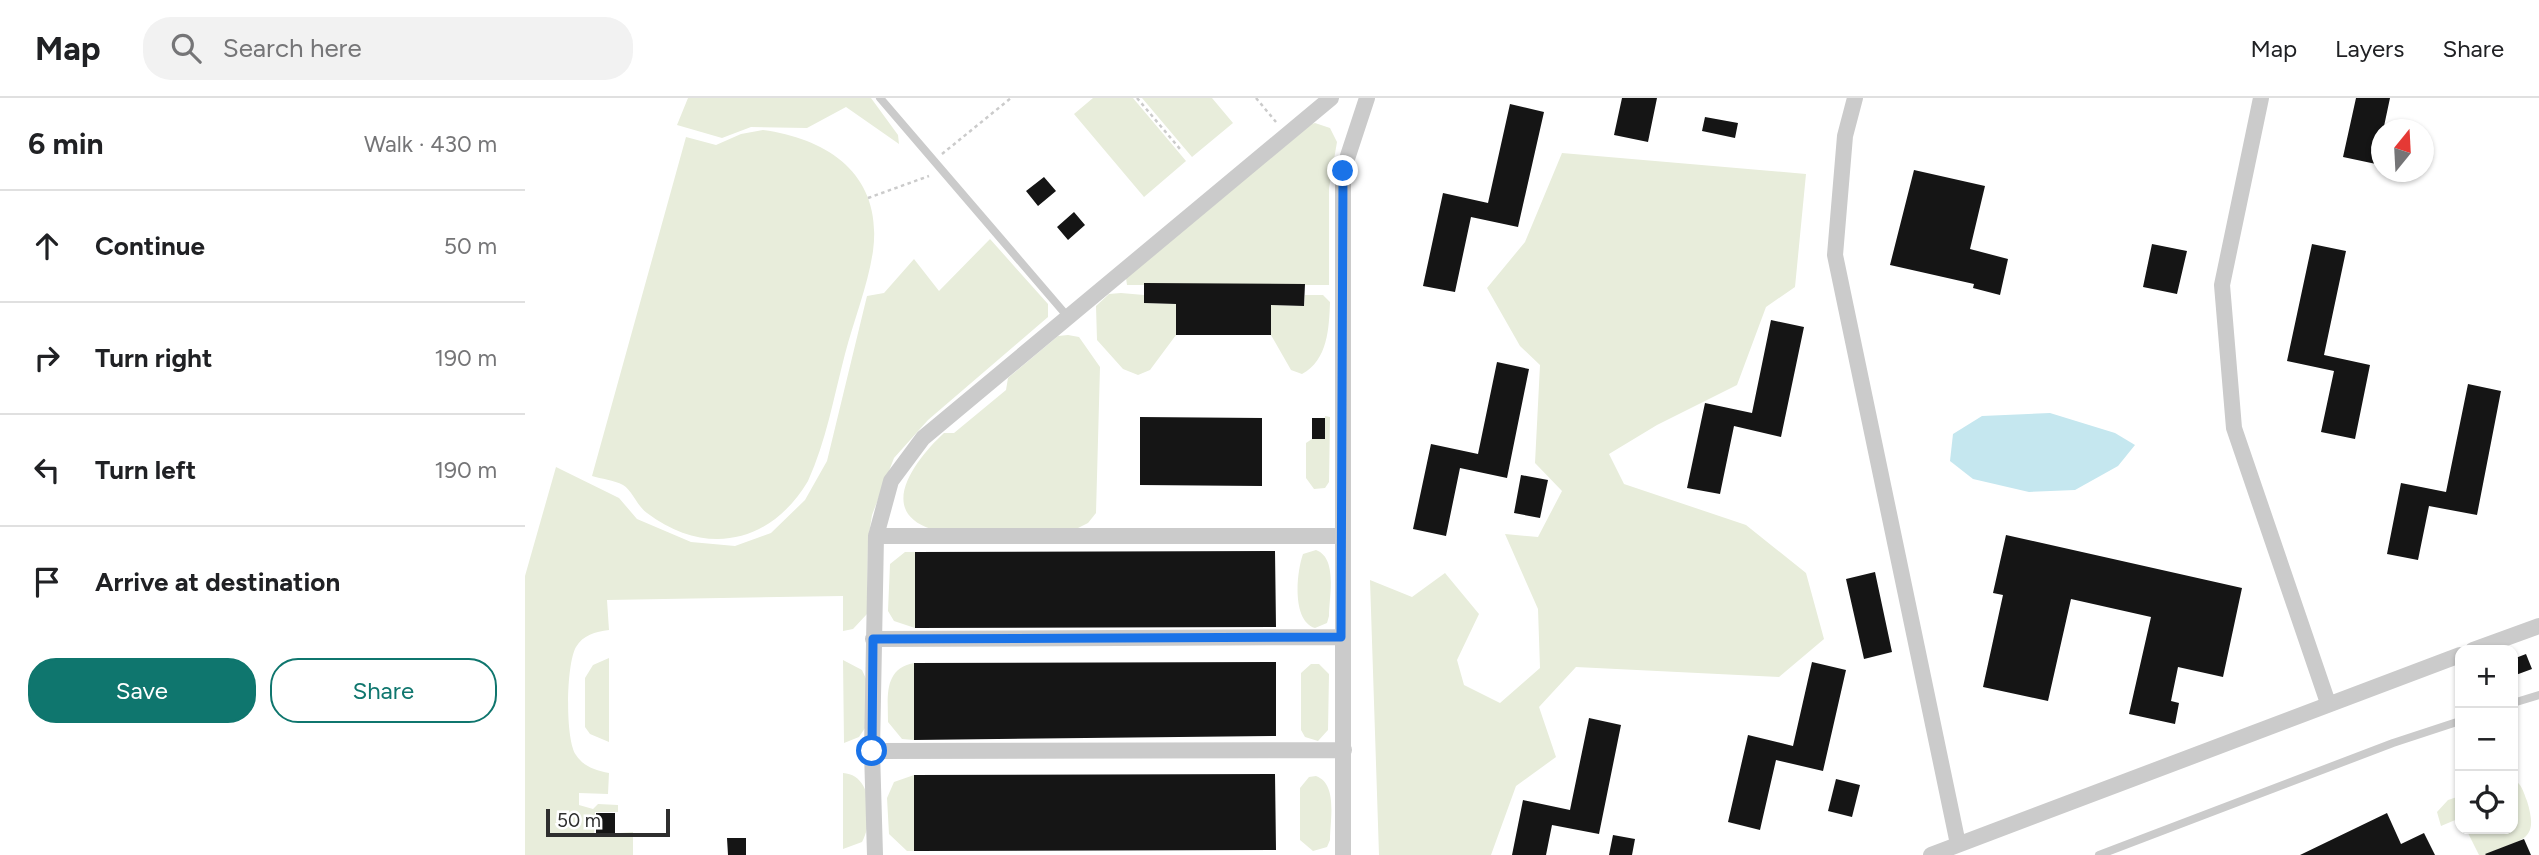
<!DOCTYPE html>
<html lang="en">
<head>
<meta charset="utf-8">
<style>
  :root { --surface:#fff; --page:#f2f2f2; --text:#202124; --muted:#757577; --line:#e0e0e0; --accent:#0f766e }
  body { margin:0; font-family:Figtree,sans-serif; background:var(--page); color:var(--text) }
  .controls { position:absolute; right:21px; bottom:21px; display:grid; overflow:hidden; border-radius:14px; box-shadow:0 2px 5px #0004 }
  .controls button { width:63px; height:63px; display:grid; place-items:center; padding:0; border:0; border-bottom:2px solid var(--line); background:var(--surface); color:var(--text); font:35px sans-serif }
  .compass { position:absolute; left:1846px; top:21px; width:63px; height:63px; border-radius:50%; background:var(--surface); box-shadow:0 2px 5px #0004; rotate:18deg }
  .scale { position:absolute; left:21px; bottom:18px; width:124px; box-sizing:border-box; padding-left:7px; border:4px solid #2e2e2e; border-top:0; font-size:19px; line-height:24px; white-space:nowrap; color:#2e2e2e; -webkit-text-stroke:5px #fff; paint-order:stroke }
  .stop { position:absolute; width:21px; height:21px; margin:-16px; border:5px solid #1a73e8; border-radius:50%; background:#fff }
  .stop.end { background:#1a73e8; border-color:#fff; box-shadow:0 2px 7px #0008 }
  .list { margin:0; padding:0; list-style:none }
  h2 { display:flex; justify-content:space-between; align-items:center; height:91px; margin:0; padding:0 28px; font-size:30px }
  h2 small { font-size:23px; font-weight:400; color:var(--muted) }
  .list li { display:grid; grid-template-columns:46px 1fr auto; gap:21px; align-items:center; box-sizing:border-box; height:112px; padding:0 28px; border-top:2px solid var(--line) }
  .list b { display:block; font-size:26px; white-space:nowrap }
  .list em { font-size:23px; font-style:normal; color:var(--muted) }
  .actions { display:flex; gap:14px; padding:21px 28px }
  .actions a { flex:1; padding:16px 0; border:2px solid var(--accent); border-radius:28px; text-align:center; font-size:24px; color:var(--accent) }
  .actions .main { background:var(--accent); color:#fff }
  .icon { flex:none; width:38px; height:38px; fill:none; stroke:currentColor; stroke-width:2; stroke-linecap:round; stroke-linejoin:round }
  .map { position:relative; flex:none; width:2014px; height:757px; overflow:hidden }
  header { display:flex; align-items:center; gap:42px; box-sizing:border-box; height:98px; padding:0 35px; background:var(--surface); border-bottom:2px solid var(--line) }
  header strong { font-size:33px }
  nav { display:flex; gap:38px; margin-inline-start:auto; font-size:24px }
  .search { width:490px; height:63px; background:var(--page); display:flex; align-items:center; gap:18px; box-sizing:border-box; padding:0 24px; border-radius:28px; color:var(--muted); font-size:26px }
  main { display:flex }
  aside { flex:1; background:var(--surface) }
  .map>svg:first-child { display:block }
  .green { fill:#e8eddb }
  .water { fill:#c5e7ef }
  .building { fill:#151515 }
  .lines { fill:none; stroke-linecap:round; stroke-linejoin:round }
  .path { stroke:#cbcbcb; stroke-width:2.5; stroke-dasharray:3.5 3.5; stroke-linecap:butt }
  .lane { stroke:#cbcbcb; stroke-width:8 }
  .street { stroke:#cbcbcb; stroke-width:16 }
  .route { stroke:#1a73e8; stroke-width:9 }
</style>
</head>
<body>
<header>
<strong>Map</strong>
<div class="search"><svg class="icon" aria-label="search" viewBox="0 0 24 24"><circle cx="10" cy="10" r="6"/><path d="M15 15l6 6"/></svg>Search here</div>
<nav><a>Map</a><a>Layers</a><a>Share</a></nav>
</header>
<main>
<aside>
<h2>6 min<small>Walk · 430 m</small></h2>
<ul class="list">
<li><svg class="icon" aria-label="ahead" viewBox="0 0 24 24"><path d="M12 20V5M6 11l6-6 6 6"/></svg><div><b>Continue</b></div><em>50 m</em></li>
<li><svg class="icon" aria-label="right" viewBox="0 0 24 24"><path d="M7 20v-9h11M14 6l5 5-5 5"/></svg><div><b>Turn right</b></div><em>190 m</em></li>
<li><svg class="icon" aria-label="left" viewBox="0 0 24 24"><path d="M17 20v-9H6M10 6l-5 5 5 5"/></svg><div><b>Turn left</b></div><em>190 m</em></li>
<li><svg class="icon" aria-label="arrive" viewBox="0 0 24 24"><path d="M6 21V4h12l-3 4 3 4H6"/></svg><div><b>Arrive at destination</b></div></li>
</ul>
<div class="actions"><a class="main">Save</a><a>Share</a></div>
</aside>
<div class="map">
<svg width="2014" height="757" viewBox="0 0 2014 757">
  <rect width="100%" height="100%" fill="#fff"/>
  <path class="green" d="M163,0H346L373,37L374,46L321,9L282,30L226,29L197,40L152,27Z
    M568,0H608L661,63L619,99L549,16Z
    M617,0H687L708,25L667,59Z
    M790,25L805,30L812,44L804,90V187H602L601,180L783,27Z
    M238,32C305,41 358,78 348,153C343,187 329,222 320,256C309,298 301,344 283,383C246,445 182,460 122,415C112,408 107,392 98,387C89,382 76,381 67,378L161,39L191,47L216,36Z
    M1037,55L1281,76L1270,189L1241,209L1212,287L1132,327L1084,356L1099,386L1221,427L1281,475L1299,541L1254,579L1051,569L1014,609L1031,659L991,688L966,757H854L845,482L887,499L920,475L954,516L932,562L939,587L975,605L1015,570L1013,511L980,436L1013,439L1037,393L1010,365L1015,267L995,248L962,190L1000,144Z
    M465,141L523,206V219L403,322L369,360L347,417L343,442L342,516L328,531L318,533V498L82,502L84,532C70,534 58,537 51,549C41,566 40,642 51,657C59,669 70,672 84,675L83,696L54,695V707L68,711L73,706L93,707V714H70L69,737L108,734V757H0V478L31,369L94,400L112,421L166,444L210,448L246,435L280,402L302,363L342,198L359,195L389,161L414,193Z
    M596,195L619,197V205L651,206V237L625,272L613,277L598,271L572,242L571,208L584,196Z
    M780,197H798L805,204C804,230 803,262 777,276L766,272L746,237V207L779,208Z
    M543,237L554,239L575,269L571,415L563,425L551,431H406C349,412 394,358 419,335H429L481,292L483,280L533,238Z
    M800,318L805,319L804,384L800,390L789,391L781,380V345L787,341H800Z
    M791,452C813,460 804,499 804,518L802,525L790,530C767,523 771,476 778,456Z
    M380,454H390V530L369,523L363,513L365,466Z
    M84,560V644L65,636L60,629V580L68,567Z
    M318,562L337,572L342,583V627L334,639L319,645Z
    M389,565V642L377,641L363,624C363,599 358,571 389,565Z
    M786,566H794L804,576L803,632L793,643L780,639L776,632V575Z
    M318,675C349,677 348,724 337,744L318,751Z
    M389,677V753H382L364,736L362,700L369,684Z
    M791,678C813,686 805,722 805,742L802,749L788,753L775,742V690L784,679Z
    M1988,681C1997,686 1998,693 2002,703C2014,742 1999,741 1966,754L1967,757H1954L1941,731H1988Z
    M1935,698V720L1916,728L1912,714L1923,702Z"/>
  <path class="water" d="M1525,315L1590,335L1610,347L1593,368L1550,392L1504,394L1448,381L1425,363L1428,336L1457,318Z"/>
  <path class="building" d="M1097,0H1132L1123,44L1089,37Z
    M1831,0H1865L1851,66L1818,59Z
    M985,6L1019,14L993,129L946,119L930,194L898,188L918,95L963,105Z
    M1180,19L1213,25L1210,40L1177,33Z
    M1389,72L1460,88L1445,151L1483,161L1475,197L1448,190L1449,186L1365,167Z
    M519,79L531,93L513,108L501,93Z
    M549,114L560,127L543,142L532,129Z
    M1627,146L1662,153L1652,196L1618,189Z
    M1787,146L1821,153L1799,257L1845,267L1830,341L1796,334L1809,273L1762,263Z
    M619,185L780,186L779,208L746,207V237H651V206L619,205Z
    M1246,222L1279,229L1256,339L1209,328L1195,396L1162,390L1180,305L1227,315Z
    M972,264L1004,271L982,380L935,370L921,438L888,431L906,346L953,356Z
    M1943,286L1976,293L1952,417L1904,408L1893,462L1862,456L1876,385L1921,394Z
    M615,319L737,320V388L615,387Z
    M787,320H800V341H787Z
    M996,377L1023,382L1015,420L989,415Z
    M1481,437L1717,490L1698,579L1653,569L1646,603L1654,605L1650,626L1604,616L1626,519L1546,501L1523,603L1458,589L1478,497L1468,495Z
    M750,453L751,529L390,530V454Z
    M1350,474L1367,554L1339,561L1321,481Z
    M2001,556L2007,571L1988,578V561Z
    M751,564V638L389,642V565Z
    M1287,564L1321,572L1298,673L1251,662L1235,732L1203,724L1223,637L1268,648Z
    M1064,620L1096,627L1074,736L1027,727L1021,757H987L998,702L1045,712Z
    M750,676L751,752L389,753V677Z
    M1311,681L1335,687L1327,719L1303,713Z
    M71,715H90V737L71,736Z
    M1862,715L1876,746L1899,735L1910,757H1775Z
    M1088,737L1110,741L1107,757H1084Z
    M202,740H221V757H203Z
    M1999,741L2006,757H1961L1960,756Z"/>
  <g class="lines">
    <path class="path" d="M612,0L655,51
      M731,0L751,24
      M417,56L486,0
      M343,100L404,78"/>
    <path class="lane" d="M355,0L543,219
      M1988,605L2014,597
      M1574,757L1868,645L1935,623"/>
    <path class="street" d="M1330,0L1320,38L1310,157L1433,746
      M1736,0L1697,187L1709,330L1803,605
      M351,438H817
      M348,541L816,539
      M1948,552L2014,528
      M347,653L819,652
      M350,757L347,653L351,438L366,383L398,340L806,0
      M818,757V73L842,0
      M1406,757L1935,557"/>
  </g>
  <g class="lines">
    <path class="route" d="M347,653L348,541L816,539L818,73"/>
  </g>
</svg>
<div class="controls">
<button>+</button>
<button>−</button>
<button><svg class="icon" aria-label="locate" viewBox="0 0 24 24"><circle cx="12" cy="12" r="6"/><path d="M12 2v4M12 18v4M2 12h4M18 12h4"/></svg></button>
</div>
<svg class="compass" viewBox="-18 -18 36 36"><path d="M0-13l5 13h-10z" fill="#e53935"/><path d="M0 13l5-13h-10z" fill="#757577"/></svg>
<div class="scale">50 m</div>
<div class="stop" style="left:347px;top:653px"></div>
<div class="stop end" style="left:818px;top:73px"></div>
</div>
</main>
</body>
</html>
